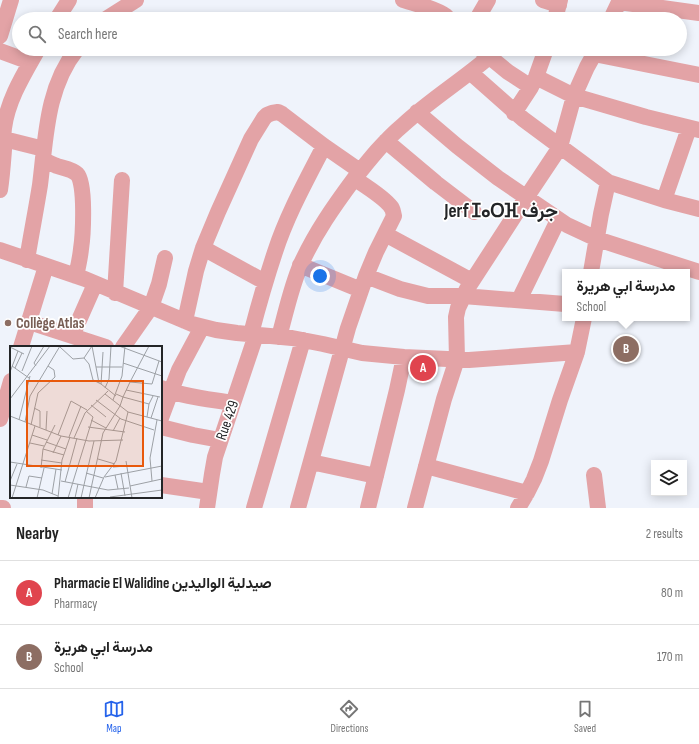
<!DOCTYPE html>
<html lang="en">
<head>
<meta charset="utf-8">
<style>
  :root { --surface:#fff; --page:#f2f2f2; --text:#222; --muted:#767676; --line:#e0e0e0; --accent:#2563eb }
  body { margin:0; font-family:"Sofia Sans Condensed",Vazirmatn,"Noto Sans Tifinagh",sans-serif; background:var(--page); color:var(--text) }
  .controls { position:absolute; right:12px; bottom:12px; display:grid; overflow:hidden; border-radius:0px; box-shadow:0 2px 10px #0003 }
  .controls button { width:36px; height:36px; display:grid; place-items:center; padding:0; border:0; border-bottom:1px solid var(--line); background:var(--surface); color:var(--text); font:20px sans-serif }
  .you { position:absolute; left:320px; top:276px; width:14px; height:14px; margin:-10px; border:3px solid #fff; border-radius:50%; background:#1a73e8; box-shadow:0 0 0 6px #1a73e833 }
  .badge { display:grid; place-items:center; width:26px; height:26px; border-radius:50%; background:var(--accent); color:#fff; font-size:13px; font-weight:700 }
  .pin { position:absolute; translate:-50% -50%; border:2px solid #fff; box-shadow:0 1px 4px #0006 }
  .popup { position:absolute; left:562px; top:269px; width:128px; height:52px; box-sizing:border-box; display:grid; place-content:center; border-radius:0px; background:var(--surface); filter:drop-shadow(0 1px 3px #0005); font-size:13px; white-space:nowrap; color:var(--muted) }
  .popup b { font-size:15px; color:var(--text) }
  .popup::after { content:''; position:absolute; left:50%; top:100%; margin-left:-8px; border:8px solid transparent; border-top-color:var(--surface) }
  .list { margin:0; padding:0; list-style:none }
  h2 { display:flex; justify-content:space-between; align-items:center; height:52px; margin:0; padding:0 16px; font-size:17px }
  h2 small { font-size:13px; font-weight:400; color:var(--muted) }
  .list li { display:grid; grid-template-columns:26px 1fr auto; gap:12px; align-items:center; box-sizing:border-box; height:64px; padding:0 16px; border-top:1px solid var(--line) }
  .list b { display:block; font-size:15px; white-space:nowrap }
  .list p { margin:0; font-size:13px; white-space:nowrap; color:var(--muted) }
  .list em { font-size:13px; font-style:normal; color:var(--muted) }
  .icon { flex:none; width:22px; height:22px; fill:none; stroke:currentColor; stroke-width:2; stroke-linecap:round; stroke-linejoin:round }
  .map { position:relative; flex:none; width:699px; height:508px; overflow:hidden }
  .search { position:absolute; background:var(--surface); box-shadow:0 2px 10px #0003; left:12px; right:12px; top:12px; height:44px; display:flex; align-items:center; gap:10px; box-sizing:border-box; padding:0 14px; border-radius:22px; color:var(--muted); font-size:15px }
  .sheet { height:180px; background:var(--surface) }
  nav { display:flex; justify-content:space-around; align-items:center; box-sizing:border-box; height:56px; border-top:1px solid var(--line); background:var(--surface); font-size:11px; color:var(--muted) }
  nav a { display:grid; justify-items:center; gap:2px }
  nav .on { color:var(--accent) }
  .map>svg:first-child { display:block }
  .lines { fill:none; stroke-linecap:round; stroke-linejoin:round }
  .minor { stroke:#e3a3a6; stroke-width:16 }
  .education-dot { fill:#8d6e63; stroke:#fff; stroke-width:1.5 }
  .labels { text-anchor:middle; stroke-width:3.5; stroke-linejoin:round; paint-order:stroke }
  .education-label { font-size:15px; font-weight:bold; fill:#785e54; stroke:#fff; text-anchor:start }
  .street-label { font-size:15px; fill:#232527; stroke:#fff }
  .district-label { font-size:19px; font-weight:bold; fill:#232527; stroke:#fff }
  .inset-road { fill:none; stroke:#9da1a6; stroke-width:1 }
  .view { fill:#e8590c; fill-opacity:0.15; stroke:#e8590c; stroke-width:2 }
  .inset-edge { fill:none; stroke:#232527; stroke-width:2 }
</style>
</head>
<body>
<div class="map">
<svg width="699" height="508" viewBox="0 0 699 508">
  <rect width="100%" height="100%" fill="#eff3fb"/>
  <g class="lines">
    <path class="minor" d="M403,0C418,5 433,7 446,16
      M543,0L559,5
      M620,0L619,2L699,13
      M57,19L69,0
      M106,19L136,0
      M477,19L488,0
      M555,19L560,0
      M611,19L619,2
      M0,36L11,0
      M480,49L508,72L531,87
      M0,51L30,62
      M594,54L699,75
      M471,73L523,119L608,182L664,200L699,209
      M536,77L574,96L587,67L597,49
      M417,112L457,146L498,178L567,225L597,239L699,272
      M514,113L531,87L536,77L546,49
      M0,138L44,149
      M386,141L436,183L474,212
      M43,160C48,162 52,164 57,166C63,168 72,169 77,174C86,183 83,236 81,249C80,259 78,267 76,276
      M0,190C2,177 3,163 4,150C4,143 3,135 4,128C8,99 24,74 38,49
      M664,200L689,128
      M385,234L472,281
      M203,248L265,282
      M0,250L85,279L192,324L216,330L237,333L292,338L323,344L362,353L404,357L469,360L577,352
      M27,260C31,235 36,210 40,185C46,138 46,88 77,49
      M300,265L361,290
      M591,272L601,214L608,182
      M366,276L400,289L428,296H463L565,304
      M115,293L122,180
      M519,300L558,220
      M185,321L196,271L203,248L218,212L251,139L264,118L267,115L272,113L278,112L282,114L324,146L360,171
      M29,322L106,347
      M251,334C258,307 266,279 275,252C287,215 306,181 324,146
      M72,336L95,284
      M279,337C286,312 291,287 301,264C315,233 334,206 354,179C369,160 384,141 403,125C430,100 461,81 489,57
      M21,347L46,266
      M123,347L151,307L159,284L165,258
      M161,388C184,397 209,399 233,403
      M161,418L179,370L202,327
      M0,419L11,381
      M161,427L193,435L220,440
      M311,462L376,476
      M426,466L527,493
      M594,475L598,508
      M161,485L209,492
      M0,508H3
      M85,508V497
      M207,508L212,474L215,457L256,335
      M254,508L303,340
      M298,508L348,328L366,276L376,252L394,216C393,212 393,209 391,207C385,198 364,185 355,179
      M368,508L397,390L404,357
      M415,508L444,399L457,359L456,317L458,308L467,289L526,198L560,147L574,96L646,117L699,130
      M518,508L527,493L534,479L541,461L560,400L577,352L584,318"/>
  </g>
  <circle class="education-dot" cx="8" cy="323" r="4"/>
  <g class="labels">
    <g class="education-label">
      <text x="16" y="328">Collège Atlas</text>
    </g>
    <g class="street-label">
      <text transform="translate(227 420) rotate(-71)" y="5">Rue 429</text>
    </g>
    <g class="district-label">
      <text x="501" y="217">Jerf ⵊⴰⵔⴼ جرف</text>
    </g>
  </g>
  <g transform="translate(10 346)">
    <rect width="152" height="152" fill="#eff3fb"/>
    <path class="inset-road" d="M82,0L74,12L79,18L83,34L91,38M82,0L89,37M109,0L152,16M139,0L120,36L142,38L149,15M0,1L14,8M50,1L63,13L74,12M93,6L91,38L106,50M113,17L152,30M2,20L19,32M26,20L24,17L34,0M86,21H112M5,22L12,7M12,25L22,0M0,26L8,5M95,42L99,33L101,0M116,44L150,51M95,48L118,66L152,75M106,48L113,51L120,36M0,53L40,0M86,54L111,73L144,84M103,54L112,30L115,0M81,59L96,71M24,62L30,65V81M0,70L51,90L79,95L113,94M137,71L139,58M141,72L148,51M9,74L20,30M81,74L96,82M15,76L20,50L50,0M21,79L28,47L45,31L44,24L38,20M78,81L115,86M36,84L37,65M103,85L110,72M22,89L37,94M48,89L61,55L77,64M59,91L71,60M64,92L75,67L98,45M36,96L56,103M20,97L34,100M33,103L54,109M43,107L51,90M88,113L105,118M31,114L52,117M116,115L122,152M0,116L52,124M103,121L117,120M31,122L33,103L45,79M76,127L93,132M111,127L115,150M105,129L108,143M95,131L152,120M0,135L7,118M51,135L98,144L119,142M142,135L140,112L147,74M55,136L67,92M0,139L33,144L48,150M120,140L152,133M16,141L19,130L32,132M42,148L46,123M100,151L152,144M2,152L25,80M27,152L34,122M48,152L52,114L60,91M58,152L83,71L76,65M65,152L68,138M71,152L84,95M79,152L93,87L110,60L113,51L139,58L143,50M85,152L94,131L106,115L118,66"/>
    <path class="view" d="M17,35H133V120H17Z"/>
    <rect width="152" height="152" class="inset-edge"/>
  </g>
</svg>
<div class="controls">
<button><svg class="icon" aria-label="layers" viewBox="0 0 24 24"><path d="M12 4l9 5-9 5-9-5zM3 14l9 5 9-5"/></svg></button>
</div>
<div class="you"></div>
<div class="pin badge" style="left:423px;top:368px;background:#e0444e">A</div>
<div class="pin badge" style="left:626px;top:349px;background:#8d6e63">B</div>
<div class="popup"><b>مدرسة ابي هريرة</b>School</div>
<div class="search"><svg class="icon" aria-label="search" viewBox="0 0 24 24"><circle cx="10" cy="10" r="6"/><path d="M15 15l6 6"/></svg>Search here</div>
</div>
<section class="sheet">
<h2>Nearby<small>2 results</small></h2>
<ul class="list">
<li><span class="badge" style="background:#e0444e">A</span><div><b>Pharmacie El Walidine صيدلية الواليدين</b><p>Pharmacy</p></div><em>80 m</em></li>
<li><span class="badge" style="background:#8d6e63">B</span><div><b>مدرسة ابي هريرة</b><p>School</p></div><em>170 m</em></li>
</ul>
</section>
<nav>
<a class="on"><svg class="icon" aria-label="map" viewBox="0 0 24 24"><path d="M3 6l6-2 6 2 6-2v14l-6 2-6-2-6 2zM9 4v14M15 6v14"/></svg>Map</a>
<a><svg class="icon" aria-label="directions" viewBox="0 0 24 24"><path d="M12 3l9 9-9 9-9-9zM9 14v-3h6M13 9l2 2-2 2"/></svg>Directions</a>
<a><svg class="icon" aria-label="saved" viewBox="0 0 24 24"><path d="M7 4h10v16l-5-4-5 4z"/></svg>Saved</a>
</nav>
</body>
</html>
